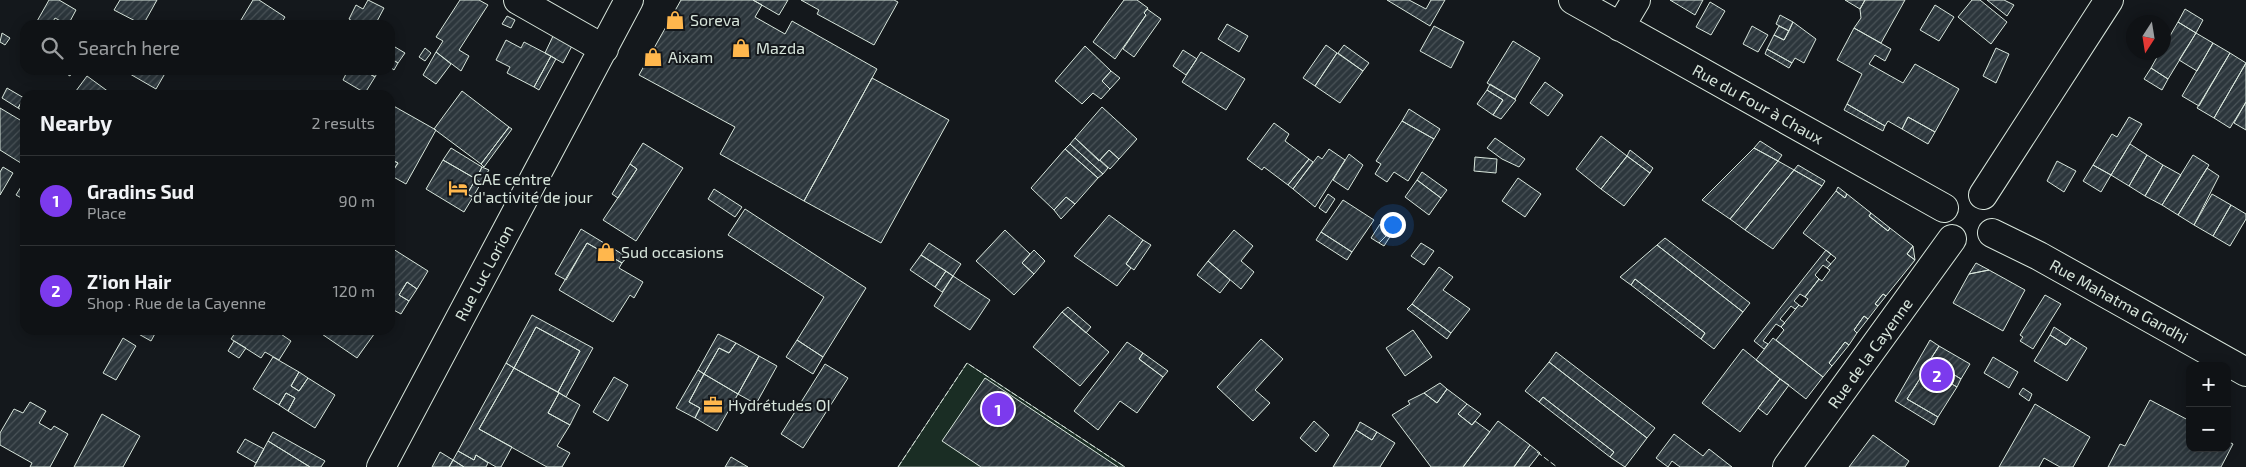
<!DOCTYPE html>
<html lang="en">
<head>
<meta charset="utf-8">
<style>
  :root { --surface:#0f1215; --page:#1d2022; --text:#f1f3f6; --muted:#9b9ea0; --line:#2f3234; --accent:#7c3aed }
  body { margin:0; font-family:"Exo 2",sans-serif; background:var(--page); color:var(--text) }
  .controls { position:absolute; right:15px; bottom:15px; display:grid; overflow:hidden; border-radius:10px; box-shadow:0 2px 12px #0003 }
  .controls button { width:45px; height:45px; display:grid; place-items:center; padding:0; border:0; border-bottom:1px solid var(--line); background:var(--surface); color:var(--text); font:25px sans-serif }
  .compass { position:absolute; left:2126px; top:15px; width:45px; height:45px; border-radius:50%; background:var(--surface); box-shadow:0 2px 12px #0003; rotate:192deg }
  .you { position:absolute; left:1392px; top:224px; width:18px; height:18px; margin:-12px; border:4px solid #fff; border-radius:50%; background:#1a73e8; box-shadow:0 0 0 8px #1a73e833 }
  .badge { display:grid; place-items:center; width:32px; height:32px; border-radius:50%; background:var(--accent); color:#fff; font-size:16px; font-weight:700 }
  .pin { position:absolute; translate:-50% -50%; border:2px solid #fff; box-shadow:0 1px 5px #0006 }
  .list { margin:0; padding:0; list-style:none }
  h2 { display:flex; justify-content:space-between; align-items:center; height:65px; margin:0; padding:0 20px; font-size:21px }
  h2 small { font-size:16px; font-weight:400; color:var(--muted) }
  .list li { display:grid; grid-template-columns:32px 1fr auto; gap:15px; align-items:center; box-sizing:border-box; height:90px; padding:0 20px; border-top:1px solid var(--line) }
  .list b { display:block; font-size:19px; white-space:nowrap }
  .list p { margin:0; font-size:16px; white-space:nowrap; color:var(--muted) }
  .list em { font-size:16px; font-style:normal; color:var(--muted) }
  .icon { flex:none; width:28px; height:28px; fill:none; stroke:currentColor; stroke-width:2; stroke-linecap:round; stroke-linejoin:round }
  .map { position:relative; flex:none; width:2246px; height:467px; overflow:hidden }
  .search { position:absolute; background:var(--surface); box-shadow:0 2px 12px #0003; left:20px; top:20px; width:375px; height:55px; display:flex; align-items:center; gap:12px; box-sizing:border-box; padding:0 18px; border-radius:15px; color:var(--muted); font-size:19px }
  .panel { position:absolute; background:var(--surface); box-shadow:0 2px 12px #0003; left:20px; top:90px; width:375px; height:245px; border-radius:15px }
  .map>svg:first-child { display:block }
  .grass { fill:#1a2d24; stroke:#939e99 }
  .building { fill:url(#building-hatch); stroke:#d8e6dc }
  .lines { fill:none; stroke-linecap:round; stroke-linejoin:round }
  .minor-casing { stroke:#d8e6dc; stroke-width:30 }
  .minor { stroke:#14181c; stroke-width:28 }
  .fence { stroke:#d8e6dc; stroke-width:1; stroke-dasharray:6 2.5; stroke-linecap:butt }
  .labels { text-anchor:middle; stroke-width:4; stroke-linejoin:round; paint-order:stroke }
  .poi-label { font-size:16px; fill:#d8e6dc; stroke:#14181c; text-anchor:start }
  .street-label { font-size:16px; fill:#d8e6dc; stroke:#14181c }
</style>
</head>
<body>
<div class="map">
<svg width="2246" height="467" viewBox="0 0 2246 467">
  <defs>
    <pattern id="building-hatch" width="6" height="6" patternUnits="userSpaceOnUse" patternTransform="scale(1.25)"><rect width="6" height="6" fill="#2c363c"/><path d="M-1 1l2-2M0 6l6-6M5 7l2-2" fill="none" stroke="#4a5358"/></pattern>
  </defs>
  <rect width="100%" height="100%" fill="#14181c"/>
  <path class="grass" d="M967,363L1125,467H898Z"/>
  <path class="building" d="M49,0H59L76,10L68,25L55,18L51,25L36,23Z
    M120,0H157L143,25L114,10Z
    M253,0H259L285,17L280,25H238Z
    M368,0L384,8L375,25H359L349,19L356,5L363,9Z
    M460,0H479L488,5L459,50L469,56L461,71L436,52L443,41L436,37Z
    M681,0H753L762,5L755,17L785,34L792,21L877,69L804,201L720,154L735,127L639,75Z
    M753,0H788L779,15Z
    M801,0H894L898,2L874,45L817,14L819,10Z
    M1124,0H1137L1148,8L1144,13L1146,15L1115,59L1093,42Z
    M1387,0H1409L1426,9L1431,0H1445L1430,26Z
    M1670,0H1703L1695,15Z
    M1845,0H1865L1860,9Z
    M1865,0H1905L1881,43L1854,28L1861,18L1860,9Z
    M1972,0H1980L2007,22L1991,44L1958,17Z
    M1987,0H2004L2014,5L2007,16Z
    M1710,2L1725,11L1711,35L1696,27Z
    M1935,5L1954,17L1939,41L1920,30Z
    M1147,9L1161,19L1134,57L1123,49L1146,15L1144,13Z
    M2185,9L2203,20L2196,33L2178,22Z
    M1780,15L1793,22L1789,31L1776,24Z
    M507,16L515,20L511,28L502,24Z
    M1793,22L1816,39L1804,63L1795,58L1792,63L1767,49L1774,35L1784,40Z
    M2178,22L2196,33L2168,79L2151,68L2160,52H2164V46Z
    M1227,24L1248,36L1239,52L1218,39Z
    M1434,26L1464,42L1451,68L1420,51Z
    M1752,26L1768,35L1758,52L1743,44Z
    M1779,26L1789,31L1784,40L1774,35Z
    M1854,28L1891,49L1885,61L1875,55L1869,64L1903,83L1915,64L1959,89L1935,132L1908,117L1902,129L1888,121L1885,126L1847,104L1862,74L1837,60Z
    M2,33L10,38L5,45L0,42Z
    M2196,33L2213,43L2197,71L2179,60Z
    M554,34L573,44L563,63L545,53Z
    M506,40L521,48L524,42L551,56L534,87L507,73L510,67L496,60Z
    M1513,41L1540,58L1515,99L1487,83Z
    M2213,43L2230,53L2199,106L2182,96Z
    M390,44L405,53L398,63L390,58Z
    M1326,45L1337,53L1315,86L1303,78Z
    M1344,45L1369,63L1363,71L1338,53Z
    M1085,46L1111,71L1102,81L1110,89L1101,99L1093,93L1082,104L1055,81Z
    M425,48L431,53L425,61L419,57Z
    M1996,48L2009,54L1996,83L1983,76Z
    M1767,49L1792,63L1789,68L1765,54Z
    M1183,50L1197,59L1186,75L1173,66Z
    M436,52L451,64L436,84L423,75Z
    M1201,52L1245,79L1226,110L1182,82Z
    M1337,53L1363,71L1340,103L1315,86Z
    M2230,53L2246,63L2214,118L2197,108Z
    M551,56L556,59L539,90L534,87Z
    M390,58L398,63L394,70L390,67Z
    M2246,63V102L2230,128L2214,118Z
    M2151,68L2168,79L2162,90L2144,79Z
    M60,70H73L70,76Z
    M132,70H167L156,89L130,74Z
    M348,70H363L375,77L365,93L343,80Z
    M363,70H379L375,77Z
    M1111,71L1120,78L1110,89L1102,81Z
    M87,76L113,95H73Z
    M872,78L949,120L881,243L804,201Z
    M1545,82L1563,95L1548,116L1530,103Z
    M1490,84L1516,100L1501,119L1493,115L1503,100L1487,90Z
    M7,88L24,98L18,108L2,98Z
    M1487,90L1503,100L1493,115L1477,104Z
    M462,91L509,127L481,164L434,129Z
    M24,98H25V112L18,108Z
    M2246,102V130L2234,123Z
    M390,104L436,130L406,184L390,175L398,163L390,159Z
    M1847,104L1885,126L1883,131L1844,110Z
    M1102,107L1137,139L1119,159L1109,150L1099,161L1075,138Z
    M0,108L25,123L24,165L0,150Z
    M1409,109L1440,129L1434,139L1402,121Z
    M1908,117L1935,132L1928,144L1902,129Z
    M2129,117L2142,124L2111,175L2093,165L2112,134L2117,137Z
    M1402,121L1434,139L1408,181L1394,172L1387,182L1375,174L1381,164L1376,161Z
    M1274,123L1289,134L1285,141L1309,159L1288,185L1264,167L1262,170L1247,159Z
    M509,127L512,129L484,167L481,164Z
    M1601,136L1627,156L1601,189L1576,169Z
    M1075,138L1108,168L1103,174L1070,144Z
    M1495,138L1525,159L1519,167L1502,159L1487,148Z
    M1760,141L1782,155L1778,161L1754,148Z
    M643,143L683,168L636,241L603,220L637,169L630,164Z
    M1070,144L1103,174L1098,178L1065,149Z
    M2130,144L2147,155L2129,186L2111,175Z
    M451,148L482,167L476,179L443,160Z
    M1754,148L1778,161L1730,219L1702,200Z
    M1065,149L1098,178L1075,204L1066,197L1054,210L1031,188Z
    M1329,149L1345,160L1315,207L1293,189L1318,156L1322,159Z
    M1109,150L1119,159L1110,169L1100,160Z
    M1630,150L1653,168L1650,173L1627,156Z
    M1349,154L1363,165L1348,190L1333,180Z
    M2147,155L2163,165L2145,196L2129,186Z
    M2193,155L2209,165L2178,215L2162,205Z
    M1627,156L1650,173L1624,206L1601,189Z
    M1475,157L1497,159L1496,173L1474,171Z
    M390,159L398,163L390,175Z
    M1309,159L1313,162L1293,189L1288,185Z
    M443,160L476,179L467,194L473,197L464,212L426,189Z
    M1778,161L1794,170L1745,230L1730,219Z
    M2057,161L2076,171L2064,192L2047,181Z
    M630,164L637,169L618,198L612,194Z
    M1798,165L1825,181L1822,186L1794,170Z
    M2093,165L2111,175L2101,192L2083,181Z
    M2163,165L2181,175L2162,205L2145,196Z
    M3,167L13,173L0,195V172Z
    M482,167L489,170L481,183L476,179Z
    M2207,168L2219,176L2194,225L2178,215Z
    M1794,170L1822,186L1773,249L1745,230Z
    M1422,172L1447,190L1441,198L1417,180Z
    M1518,178L1541,194L1525,217L1502,201Z
    M476,179L481,183L473,197L467,194Z
    M1417,180L1441,198L1429,215L1405,197Z
    M24,182H25V200L16,195Z
    M1838,187L1847,194L1845,198L1836,191Z
    M714,189L742,207L735,217L708,199Z
    M1836,191L1845,198L1847,194L1871,213L1869,216L1888,231L1890,228L1913,246L1907,254L1915,260L1886,296L1883,294L1875,304L1878,306L1868,319L1864,316L1854,330L1857,333L1849,345L1845,342L1829,363L1832,366L1823,377L1776,340L1784,330L1781,327L1799,305L1802,307L1808,299L1805,297L1819,279L1822,281L1830,270L1827,268L1836,258L1803,233Z
    M1328,194L1335,199L1326,213L1319,208Z
    M2212,194L2231,205L2213,236L2194,225Z
    M1066,197L1075,204L1061,219L1054,210Z
    M1343,200L1374,220L1352,252L1321,232Z
    M2231,205L2246,214V219L2230,246L2213,236Z
    M745,209L866,288L823,357L797,340L824,297L728,235Z
    M1871,213L1890,228L1888,231L1869,216Z
    M1109,215L1143,240L1126,264L1131,268L1117,286L1074,256Z
    M1380,224L1391,231L1379,243L1371,238Z
    M581,229L627,257L622,263L587,243L566,280L555,274Z
    M1005,230L1030,254L1022,263L1034,274L1014,295L976,261Z
    M1234,230L1253,246L1241,261L1254,272L1241,289L1208,261Z
    M1391,231L1393,232L1384,246L1379,243Z
    M1321,232L1352,252L1347,260L1316,240Z
    M1665,238L1750,303L1743,312L1657,245Z
    M1143,240L1151,245L1134,270L1126,264Z
    M587,243L622,263L619,268L643,282L634,298L630,295L613,322L559,290Z
    M929,243L961,264L953,276L921,255Z
    M1421,243L1434,251L1424,265L1411,256Z
    M1657,245L1743,312L1714,349L1701,339L1705,333L1635,279L1631,285L1620,277Z
    M1913,246L1915,260L1907,254Z
    M390,247L428,271L417,289L407,282L399,295L409,301L401,314L390,308Z
    M1034,250L1045,261L1034,274L1022,263Z
    M1826,250L1831,254L1826,260L1831,264L1827,268L1823,265L1815,275L1819,279L1805,297L1800,294L1794,301L1799,305L1795,309L1791,306L1780,319L1785,323L1781,327L1776,324L1763,341L1768,344L1764,349L1754,341Z
    M921,255L946,271L935,287L910,270Z
    M1208,261L1230,280L1220,293L1197,275Z
    M1976,263L1989,270L1969,274Z
    M1439,267L1453,277L1443,290L1470,309L1451,333L1412,304Z
    M1989,270L2025,290L2003,331L1953,303L1969,274Z
    M946,271L953,276L942,292L935,287Z
    M953,276L990,300L970,330L934,306Z
    M1635,279L1705,333L1701,339L1631,285Z
    M407,282L417,289L409,301L399,295Z
    M1883,294L1886,296L1878,306L1875,304Z
    M2045,295L2061,304L2033,349L2020,341L2023,337L2020,335Z
    M1412,304L1451,333L1447,339L1407,309Z
    M1068,307L1091,327L1086,333L1062,312Z
    M1062,312L1109,352L1080,386L1033,347Z
    M532,315L593,348L566,397L558,392L580,351L536,327L514,368L506,363Z
    M1864,316L1868,319L1857,333L1854,330Z
    M536,327L580,351L558,392L514,368Z
    M2054,327L2071,338L2066,345L2050,335Z
    M137,330H157L151,341L135,332Z
    M237,330H275L291,341L279,360L265,352L261,358L231,339Z
    M316,330H377L357,358Z
    M1413,330L1432,357L1405,376L1386,348Z
    M718,334L736,343L729,353L719,348L704,374L698,370Z
    M2050,335L2066,345L2071,338L2087,348L2067,381L2034,361Z
    M123,338L136,346L116,380L103,373Z
    M1773,338L1823,377L1806,399L1756,360Z
    M1261,339L1283,359L1255,390L1270,403L1253,421L1217,387Z
    M797,340L823,357L813,374L786,357Z
    M1930,340L1939,346L1930,360L1961,379L1957,387L1926,369L1907,399L1938,417L1934,425L1895,401Z
    M234,341L246,348L239,358L228,351Z
    M1127,342L1143,353L1139,359L1163,377L1137,413L1120,401L1098,430L1074,411Z
    M1845,342L1849,345L1832,366L1829,363Z
    M736,343L759,356L738,394L704,374L719,348L729,353Z
    M1939,346L1970,364L1961,379L1930,360Z
    M1743,349L1780,379L1740,432L1702,403Z
    M1556,352L1655,428L1647,438L1549,362Z
    M1143,353L1168,371L1163,377L1139,359Z
    M759,356L777,366L756,404L738,394Z
    M273,357L299,372L291,386L299,391L308,378L335,395L315,428L288,411L295,398L286,393L279,405L253,389Z
    M1993,357L2018,372L2009,388L1984,373Z
    M1549,362L1647,438L1625,467L1610,457L1614,452L1543,397L1539,402L1525,391Z
    M506,363L514,368L479,429L512,447L501,467H496L476,455L474,460L458,451Z
    M825,364L848,378L803,448L781,434Z
    M514,368L559,393L548,413L570,425L557,446L570,453L562,467H547L479,429Z
    M1926,369L1957,387L1938,417L1907,399Z
    M698,370L704,374L689,402L700,408L695,418L676,408Z
    M299,372L308,378L299,391L291,386Z
    M704,374L738,394L717,431L695,418L700,408L689,402Z
    M614,377L628,385L608,421L593,412Z
    M985,378L1118,467H981L942,441Z
    M1780,379L1789,385L1767,415L1758,408Z
    M1440,383L1447,389L1437,403L1424,393Z
    M2023,388L2032,394L2029,401L2019,394Z
    M1447,389L1467,404L1458,414L1472,425L1475,421L1490,432L1463,467H1431L1392,415L1410,404L1408,401L1424,393L1437,403Z
    M286,393L295,398L288,411L279,405Z
    M559,393L580,405L570,425L548,413Z
    M1543,397L1614,452L1610,457L1539,402Z
    M2150,400L2190,421V448H2227V441L2233,444L2221,467H2108L2120,444L2125,446Z
    M30,402L46,411L39,423L51,430L54,426L68,434L50,467H30L32,463L0,445V433L14,409L23,413Z
    M1467,404L1481,414L1472,425L1458,414Z
    M2035,404L2090,437L2073,467H2060L2044,458L2039,467H1999Z
    M102,414L140,436L123,467H74Z
    M1314,421L1329,435L1316,452L1300,438Z
    M1498,421L1530,445L1514,467H1463Z
    M1360,422L1377,432L1372,440L1356,430Z
    M1356,430L1372,440L1377,432L1395,443L1380,467H1333Z
    M273,432L325,461L321,467H310L268,441Z
    M1674,434L1703,456L1709,449L1732,467H1680L1672,461L1668,467L1656,458Z
    M1873,435L1909,461L1905,467H1849Z
    M245,439L264,449L256,463L237,452Z
    M268,441L310,467H254Z
    M1530,445L1540,453L1529,467H1514Z
    M458,451L474,460L476,455L488,463L486,467H464L453,460Z
    M440,452L453,460L449,467H432Z
    M731,457L748,467H725Z
    M453,460L464,467H449Z"/>
  <g class="lines">
    <g class="minor-casing">
      <path id="minor" d="M518,0L604,49
        M1573,0L1944,208
        M1620,27L1636,0
        M1983,195L2109,0
        M1992,233L2039,256L2246,372
        M381,467L629,0
        M1787,467L1952,239"/>
    </g>
    <use href="#minor" class="minor"/>
    <path class="fence" d="M1537,452L1557,467
      M898,467L967,363L1125,467"/>
  </g>
  <defs>
    <g id="shop-bare" transform="scale(1.5)"><path d="M-5-2.5h2.3a2.7 3.5 0 0 1 5.4 0H5L5.5 6h-11ZM-1.5-2.5h3a1.5 2.3 0 0 0-3 0Z" fill="#ffb74d" stroke="#14181c" stroke-width="2.5" paint-order="stroke"/></g>
    <g id="hotel-bare" transform="scale(1.5)"><path d="M-6-4.5h1.5V1H6V5H4.5V3h-9V5H-6ZM-4 0a1.8 1.8 0 1 1 3.6 0ZM.5 0V-2.5h3Q6-2.5 6 0Z" fill="#ffb74d" stroke="#14181c" stroke-width="2.5" paint-order="stroke"/></g>
    <g id="office-bare" transform="scale(1.5)"><path d="M-6-3h4V-5.5h4V-3h4V5H-6ZM-1-4.5V-3h2v-1.5ZM-6 0V1H6V0Z" fill="#ffb74d" stroke="#14181c" stroke-width="2.5" paint-order="stroke"/></g>
  </defs>
  <g fill-rule="evenodd">
    <use href="#shop-bare" x="675" y="20"/>
    <use href="#shop-bare" x="741" y="48"/>
    <use href="#shop-bare" x="653" y="57"/>
    <use href="#hotel-bare" x="458" y="188"/>
    <use href="#shop-bare" x="606" y="252"/>
    <use href="#office-bare" x="713" y="405"/>
  </g>
  <g class="labels">
    <g class="poi-label">
      <text x="690" y="26">Soreva</text>
      <text x="756" y="54">Mazda</text>
      <text x="668" y="63">Aixam</text>
      <text x="473" y="185">CAE centre<tspan x="473" dy="18">d'activité de jour</tspan></text>
      <text x="621" y="258">Sud occasions</text>
      <text x="728" y="411">Hydrétudes OI</text>
    </g>
    <g class="street-label">
      <text transform="translate(1758 104) rotate(29)" y="6">Rue du Four à Chaux</text>
      <text transform="translate(484 273) rotate(-62)" y="6">Rue Luc Lorion</text>
      <text transform="translate(2119 301) rotate(29)" y="6">Rue Mahatma Gandhi</text>
      <text transform="translate(1870 353) rotate(-54)" y="6">Rue de la Cayenne</text>
    </g>
  </g>
</svg>
<div class="controls">
<button>+</button>
<button>−</button>
</div>
<svg class="compass" viewBox="-18 -18 36 36"><path d="M0-13l5 13h-10z" fill="#e53935"/><path d="M0 13l5-13h-10z" fill="#9b9ea0"/></svg>
<div class="you"></div>
<div class="pin badge" style="left:998px;top:409px">1</div>
<div class="pin badge" style="left:1937px;top:375px">2</div>
<div class="search"><svg class="icon" aria-label="search" viewBox="0 0 24 24"><circle cx="10" cy="10" r="6"/><path d="M15 15l6 6"/></svg>Search here</div>
<section class="panel">
<h2>Nearby<small>2 results</small></h2>
<ul class="list">
<li><span class="badge">1</span><div><b>Gradins Sud</b><p>Place</p></div><em>90 m</em></li>
<li><span class="badge">2</span><div><b>Z'ion Hair</b><p>Shop · Rue de la Cayenne</p></div><em>120 m</em></li>
</ul>
</section>
</div>
</body>
</html>
